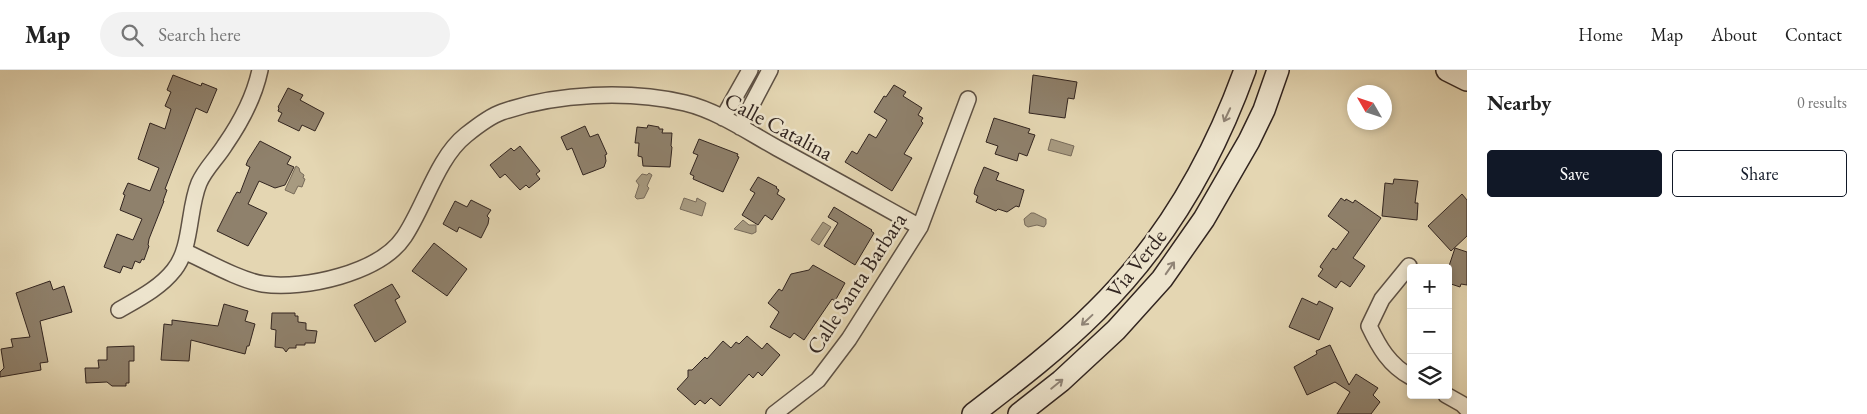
<!DOCTYPE html>
<html lang="en">
<head>
<meta charset="utf-8">
<style>
  :root { --surface:#fff; --page:#f2f2f2; --text:#222; --muted:#767676; --line:#e0e0e0; --accent:#111827 }
  body { margin:0; font-family:"EB Garamond",serif; background:var(--page); color:var(--text) }
  .controls { position:absolute; right:15px; bottom:15px; display:grid; overflow:hidden; border-radius:5px; box-shadow:0 2px 8px #0003 }
  .controls button { width:45px; height:45px; display:grid; place-items:center; padding:0; border:0; border-bottom:1px solid var(--line); background:var(--surface); color:var(--text); font:25px sans-serif }
  .compass { position:absolute; left:1347px; top:15px; width:45px; height:45px; border-radius:50%; background:var(--surface); box-shadow:0 2px 8px #0003; rotate:309deg }
  .list { margin:0; padding:0; list-style:none }
  h2 { display:flex; justify-content:space-between; align-items:center; height:65px; margin:0; padding:0 20px; font-size:21px }
  h2 small { font-size:16px; font-weight:400; color:var(--muted) }
  .actions { display:flex; gap:10px; padding:15px 20px }
  .actions a { flex:1; padding:11px 0; border:1px solid var(--accent); border-radius:5px; text-align:center; font-size:18px; color:var(--accent) }
  .actions .main { background:var(--accent); color:#fff }
  .icon { flex:none; width:28px; height:28px; fill:none; stroke:currentColor; stroke-width:2; stroke-linecap:round; stroke-linejoin:round }
  .map { position:relative; flex:none; width:1467px; height:344px; overflow:hidden }
  header { display:flex; align-items:center; gap:30px; box-sizing:border-box; height:70px; padding:0 25px; background:var(--surface); border-bottom:1px solid var(--line) }
  header strong { font-size:24px }
  nav { display:flex; gap:28px; margin-inline-start:auto; font-size:18px }
  .search { width:350px; height:45px; background:var(--page); display:flex; align-items:center; gap:12px; box-sizing:border-box; padding:0 18px; border-radius:28px; color:var(--muted); font-size:19px }
  main { display:flex }
  aside { flex:1; background:var(--surface) }
  .map>svg:first-child { display:block }
  .water { fill:#a79a80; stroke:#786b5a }
  .building { fill:#8f816c; stroke:#322520 }
  .lines { fill:none; stroke-linecap:round; stroke-linejoin:round }
  .street-casing { stroke:#5e5144; stroke-width:18 }
  .secondary-casing { stroke:#322520; stroke-width:24 }
  .street { stroke:#ede4cd; stroke-width:15 }
  .secondary { stroke:#ede4cd; stroke-width:21 }
  .oneway { stroke:#908476 }
  .labels { text-anchor:middle; stroke-width:5; stroke-linejoin:round; paint-order:stroke }
  .street-label { font-size:22px; fill:#322520; stroke:#ede4cd }
</style>
</head>
<body>
<header>
<strong>Map</strong>
<div class="search"><svg class="icon" aria-label="search" viewBox="0 0 24 24"><circle cx="10" cy="10" r="6"/><path d="M15 15l6 6"/></svg>Search here</div>
<nav><a>Home</a><a>Map</a><a>About</a><a>Contact</a></nav>
</header>
<main>
<div class="map">
<svg width="1467" height="344" viewBox="0 0 1467 344">
  <rect width="100%" height="100%" fill="#e4d6b2"/>
  <filter id="stains"><feTurbulence type="fractalNoise" baseFrequency=".004" numOctaves="4"/><feColorMatrix values="0 0 0 0 .2 0 0 0 0 .09 0 0 0 0 .02 0 0 0 .5 -.17"/></filter>
  <radialGradient id="worn" r=".72"><stop offset=".6" stop-color="#630" stop-opacity="0"/><stop offset="1" stop-color="#630" stop-opacity=".3"/></radialGradient>
  <path class="water" d="M1051,69L1074,76L1071,86L1048,80Z
    M296,96L299,98L300,102L304,105L303,108L305,109L302,117L298,116L294,124L285,120Z
    M649,103L652,105L647,116L649,118L644,128L637,129L635,127L639,115L636,111L642,104L647,105Z
    M684,128L696,132L697,128L706,133L702,146L680,139Z
    M1031,143H1034L1046,149V154L1044,157L1037,155L1028,157L1025,155L1024,149Z
    M743,150L749,155H756V162L752,164L734,159Z
    M823,152L831,157L819,175L811,170Z"/>
  <path class="building" d="M173,5L201,16L202,13L217,19L207,43L196,38L165,119L167,120L163,131H164L149,169L148,175L149,176L144,190L142,189L140,193L135,191L132,199L123,196L120,203L104,197L117,164L133,170L142,149L120,140L125,125L123,124L128,113L150,121L159,98L138,89L150,53L165,59L171,39L165,36L171,22L167,20Z
    M1033,5L1077,12L1074,29L1068,28L1065,48L1029,43Z
    M894,15L906,22L903,26L922,38L918,45L923,48L921,51L923,53L904,84L912,88L892,121L845,92L852,81L857,84L869,64L876,68L887,50L874,42L884,26L886,27Z
    M288,18L303,25L300,30L324,43L315,61L302,55L299,61L278,51L282,43L278,41L279,38L278,37Z
    M994,48L1030,59L1028,63L1035,65L1027,86L1019,83L1017,91L995,84L998,76L986,72Z
    M648,55L659,57V59H663L662,63H672L671,76L672,77L670,97L643,96L642,87L638,86L639,73H635L637,57L647,58Z
    M585,56L590,67L598,64L607,84L605,85L606,91L604,97L583,105L572,78L567,80L561,67Z
    M699,69L738,84L737,86L739,87L723,122L693,109L694,106L690,104L698,85L693,83Z
    M260,71L291,87L287,94L294,97L285,115L275,118L259,111L248,134L267,143L248,176L217,161L234,127L237,122L240,123L250,97L246,95L248,90Z
    M520,76L540,101L536,104L540,109L529,118L526,115L520,120L505,104L500,108L490,95L511,78L514,81Z
    M984,97L999,103L996,110L1024,120L1019,137L1016,136L1007,142L998,139L996,141L976,132L978,126L974,124L975,119Z
    M758,107L777,117L776,118L779,120L777,124L785,129L772,150L765,145L758,155L742,145L755,123L750,120Z
    M1394,109L1418,111L1415,133H1418L1417,150L1382,146L1385,113L1393,114Z
    M1462,124L1467,130V166L1451,181L1428,156Z
    M1341,128L1345,131L1346,129L1353,133L1355,130L1381,148L1353,188L1365,196L1350,217L1341,211L1336,218L1318,206L1323,199L1320,197L1321,195L1333,178L1336,180L1349,162L1328,146Z
    M471,130L491,140L487,146L489,148L488,154L481,168L459,157L457,162L443,154L455,131L467,137Z
    M834,137L872,160L871,161L874,163L855,195L824,176L838,153L828,147Z
    M434,173L467,199L447,226L412,201Z
    M1455,178L1467,182V215L1461,214L1460,217L1448,213V199Z
    M813,195L845,213L835,231L832,229L804,270L794,263L790,268L770,257L779,242L768,233L779,219L782,221L791,204L809,200Z
    M50,211L53,220L64,216L72,242L40,251L48,292L40,293L41,300L0,307V302L4,298L1,279L13,277L11,269L30,267L16,223Z
    M392,214L400,227L395,230L406,252L375,272L354,235Z
    M1302,228L1317,235L1319,231L1333,238L1319,270L1289,257Z
    M224,234L248,241L245,251L255,254L249,276H247L245,284L191,270L189,291L161,290L164,254L172,255V250L218,256Z
    M272,243H295V246H298V252L306,253V260L317,261L315,273H305V275H296V278H289L286,282L283,278L275,277L276,260L271,259Z
    M747,266L762,279L767,273L780,285L762,306L758,302L753,308L749,304L720,336L711,328L705,334L700,330L695,335L677,319L688,307V300H692L705,287L707,289L723,271L731,278L736,272L739,274Z
    M1330,275L1349,315L1356,304L1378,318L1373,325L1380,332L1371,344H1337L1350,322L1335,312L1307,325L1294,297L1317,284L1316,281Z
    M134,276V291H129V313H126V316H112L107,312L86,313L85,298H99L98,290H107V277Z"/>
  <g class="lines">
    <g class="street-casing">
      <path id="street" d="M723,48L750,0
        M740,57L770,0
        M184,181C206,191 239,210 263,214C304,220 380,203 404,167C425,136 437,88 466,65C476,57 490,46 502,42C557,23 629,20 685,33C718,41 748,62 777,78C825,104 873,131 920,157
        M1409,196L1382,229L1369,256C1379,277 1389,295 1411,307
        M119,240C138,229 160,218 174,200C192,178 188,139 199,113C205,99 217,88 225,75C241,52 254,28 260,0
        M1446,325L1462,334L1467,339
        M774,344L818,310L849,269L920,157L968,29"/>
    </g>
    <g class="secondary-casing">
      <path id="secondary" d="M1447,0L1467,10
        M973,344C1016,311 1058,279 1096,241C1164,174 1213,89 1245,0
        M1019,344L1061,311L1116,260L1162,209L1204,149L1249,71L1264,40L1278,0"/>
    </g>
    <use href="#street" class="street"/>
    <use href="#secondary" class="secondary"/>
  </g>
  <defs><path id="oneway-shaft" d="M-6 0H5M1.5-3L5.5 0L1.5 3" fill="none" stroke-width="1.6" stroke-linecap="round" stroke-linejoin="round" transform="scale(1.25)"/></defs>
  <g class="oneway">
    <use href="#oneway-shaft" transform="translate(1227 45) rotate(115)"/>
    <use href="#oneway-shaft" transform="translate(1170 198) rotate(-55)"/>
    <use href="#oneway-shaft" transform="translate(1087 250) rotate(137)"/>
    <use href="#oneway-shaft" transform="translate(1057 314) rotate(-39)"/>
  </g>
  <g class="labels">
    <g class="street-label">
      <text transform="translate(779 56) rotate(28)" y="8">Calle Catalina</text>
      <text transform="translate(1136 193) rotate(-51)" y="8">Via Verde</text>
      <text transform="translate(856 213) rotate(-57)" y="8">Calle Santa Barbara</text>
    </g>
  </g>
  <rect width="100%" height="100%" filter="url(#stains)"/>
  <rect width="100%" height="100%" fill="url(#worn)"/>
</svg>
<div class="controls">
<button>+</button>
<button>−</button>
<button><svg class="icon" aria-label="layers" viewBox="0 0 24 24"><path d="M12 4l9 5-9 5-9-5zM3 14l9 5 9-5"/></svg></button>
</div>
<svg class="compass" viewBox="-18 -18 36 36"><path d="M0-13l5 13h-10z" fill="#e53935"/><path d="M0 13l5-13h-10z" fill="#767676"/></svg>
</div>
<aside>
<h2>Nearby<small>0 results</small></h2>
<ul class="list">
</ul>
<div class="actions"><a class="main">Save</a><a>Share</a></div>
</aside>
</main>
</body>
</html>
